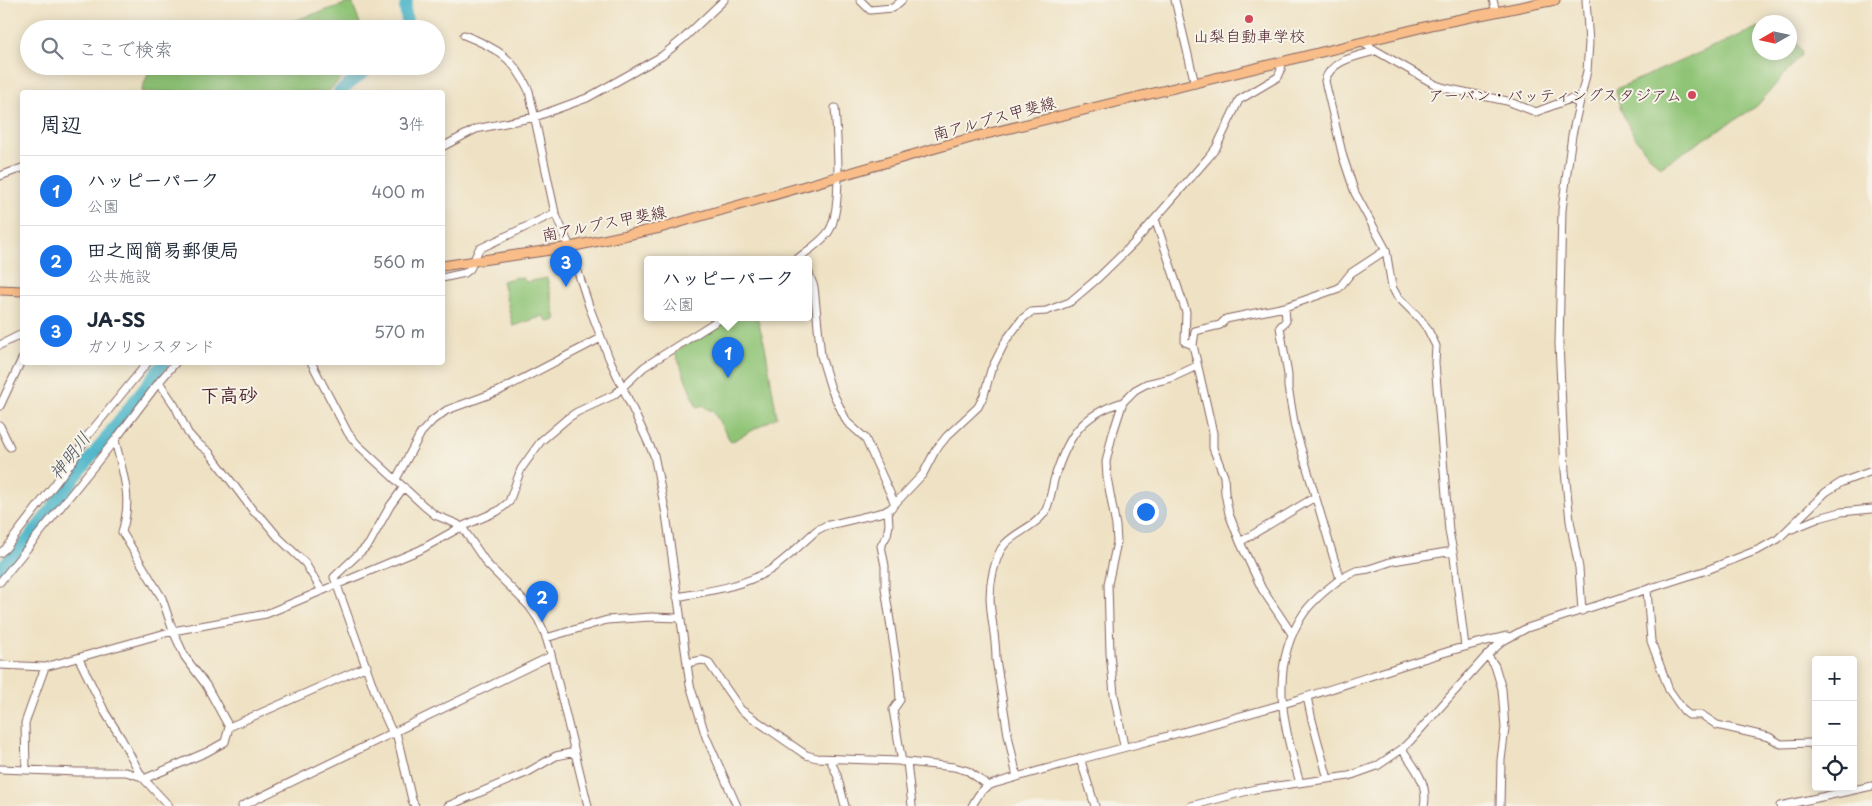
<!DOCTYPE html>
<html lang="ja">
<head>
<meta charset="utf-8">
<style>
  :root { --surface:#fff; --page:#f2f2f3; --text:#1f2937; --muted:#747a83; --line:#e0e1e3; --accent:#1a73e8 }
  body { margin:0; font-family:"Playpen Sans","Klee One",sans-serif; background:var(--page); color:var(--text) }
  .controls { position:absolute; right:15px; bottom:15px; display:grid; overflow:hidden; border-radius:5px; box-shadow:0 2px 12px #0003 }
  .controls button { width:45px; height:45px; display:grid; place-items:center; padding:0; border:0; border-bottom:1px solid var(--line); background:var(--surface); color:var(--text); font:25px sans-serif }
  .compass { position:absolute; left:1752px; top:15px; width:45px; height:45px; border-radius:50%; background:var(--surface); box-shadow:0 2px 12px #0003; rotate:261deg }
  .you { position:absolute; left:1145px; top:511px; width:18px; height:18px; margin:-12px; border:4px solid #fff; border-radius:50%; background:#1a73e8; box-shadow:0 0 0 8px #1a73e833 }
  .badge { display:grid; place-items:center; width:32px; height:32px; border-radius:50%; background:var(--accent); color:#fff; font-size:16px; font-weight:700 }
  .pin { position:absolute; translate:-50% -41px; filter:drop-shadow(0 1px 2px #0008) }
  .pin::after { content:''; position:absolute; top:26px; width:18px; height:15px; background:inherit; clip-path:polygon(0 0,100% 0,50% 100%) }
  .popup { position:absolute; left:644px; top:256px; width:168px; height:65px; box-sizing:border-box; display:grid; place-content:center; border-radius:5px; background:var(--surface); filter:drop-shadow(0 1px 4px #0005); font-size:16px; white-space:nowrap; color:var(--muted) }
  .popup b { font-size:19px; color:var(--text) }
  .popup::after { content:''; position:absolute; left:50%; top:100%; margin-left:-10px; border:10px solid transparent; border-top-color:var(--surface) }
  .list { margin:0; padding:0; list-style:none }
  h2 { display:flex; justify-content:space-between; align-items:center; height:65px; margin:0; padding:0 20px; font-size:21px }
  h2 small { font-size:16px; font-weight:400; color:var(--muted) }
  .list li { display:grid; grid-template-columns:32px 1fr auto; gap:15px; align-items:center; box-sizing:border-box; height:70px; padding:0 20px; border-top:1px solid var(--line) }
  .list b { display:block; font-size:19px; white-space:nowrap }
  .list p { margin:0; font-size:16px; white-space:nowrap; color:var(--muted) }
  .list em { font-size:16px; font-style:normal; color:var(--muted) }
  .icon { flex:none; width:28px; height:28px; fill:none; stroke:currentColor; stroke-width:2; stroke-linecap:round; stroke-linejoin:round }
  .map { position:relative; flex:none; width:1872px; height:806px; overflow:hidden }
  .search { position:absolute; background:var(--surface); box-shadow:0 2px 12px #0003; left:20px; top:20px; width:425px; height:55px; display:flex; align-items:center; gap:12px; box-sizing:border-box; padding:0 18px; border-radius:28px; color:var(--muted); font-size:19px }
  .panel { position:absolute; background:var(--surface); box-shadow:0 2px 12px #0003; left:20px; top:90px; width:425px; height:275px; border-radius:5px }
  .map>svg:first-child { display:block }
  .green { fill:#8fc476; stroke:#6c7250 }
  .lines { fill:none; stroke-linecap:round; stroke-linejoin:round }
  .river { stroke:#4cb5c9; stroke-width:12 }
  .minor-casing { stroke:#846361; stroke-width:9 }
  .major-casing { stroke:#846361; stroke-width:11 }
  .minor { stroke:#fff; stroke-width:7 }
  .major { stroke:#f8bd89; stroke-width:9 }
  .poi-dot { fill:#d1495b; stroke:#f7f3e8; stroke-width:2 }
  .labels { text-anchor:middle; stroke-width:4; stroke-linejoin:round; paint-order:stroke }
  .poi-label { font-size:16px; fill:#4a1f2b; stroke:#f7f3e8 }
  .street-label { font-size:16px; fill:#4a1f2b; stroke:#f7f3e8 }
  .water-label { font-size:18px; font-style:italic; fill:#4b5462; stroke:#f7f3e8 }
  .quarter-label { font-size:19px; font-weight:bold; fill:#4a1f2b; stroke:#f7f3e8 }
</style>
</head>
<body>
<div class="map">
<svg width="1872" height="806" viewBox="0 0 1872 806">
  <rect width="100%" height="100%" fill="#f7f3e8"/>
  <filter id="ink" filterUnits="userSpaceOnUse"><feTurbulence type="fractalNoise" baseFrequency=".02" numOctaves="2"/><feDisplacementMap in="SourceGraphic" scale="10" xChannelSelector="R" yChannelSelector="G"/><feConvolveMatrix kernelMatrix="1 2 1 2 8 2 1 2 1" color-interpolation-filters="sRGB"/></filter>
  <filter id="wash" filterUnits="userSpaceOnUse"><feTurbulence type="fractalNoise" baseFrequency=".0096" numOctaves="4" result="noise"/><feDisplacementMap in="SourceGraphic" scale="20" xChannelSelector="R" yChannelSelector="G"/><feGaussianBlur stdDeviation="1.12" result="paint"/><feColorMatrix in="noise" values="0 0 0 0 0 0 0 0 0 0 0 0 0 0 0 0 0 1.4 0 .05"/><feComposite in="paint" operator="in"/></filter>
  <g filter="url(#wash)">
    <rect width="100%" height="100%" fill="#efe2c4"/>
    <path class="green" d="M352,2L362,29H267Z
      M1759,27L1760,52H1790V30L1802,54L1757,106L1660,167C1639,146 1620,119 1616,89Z
      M159,66H354L328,92H141L150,69Z
      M518,277L523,278L526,282L547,278L556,320L548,322L544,316L513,326L502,281Z
      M730,317H757L765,346L777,417L731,442L713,411L707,409L703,405L697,408L675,352Z"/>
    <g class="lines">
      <path class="river" d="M407,0L405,8L408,29
        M339,92L372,66
        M0,568L22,547L164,362"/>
    </g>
  </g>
  <g filter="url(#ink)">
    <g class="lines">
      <g class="minor-casing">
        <path id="minor" d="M860,0L870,10L893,8L902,0
          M1175,0L1195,84
          M1493,0L1496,12
          M464,35C497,48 514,58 529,91L555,213L570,247L589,306L609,358L654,455L666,514L690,685L706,737L737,806
          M1361,42L1436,85L1445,88L1507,101L1536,112L1570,99L1579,104
          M1375,51C1358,56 1330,60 1325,81L1343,157L1355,193L1386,250L1392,287L1397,296L1420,319L1427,328L1436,346L1435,363L1449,531L1454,557L1465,647
          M442,147L476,129L535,117L587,98L662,56L684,38L724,0
          M0,176L22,168
          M1155,219L1186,312L1185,342L1193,345
          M797,259C807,251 822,242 829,231C843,209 837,136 835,108
          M808,271L814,287L821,356L831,389L847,422L865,438L895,504
          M442,278L465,273L470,269L479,249L555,213
          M1285,307L1286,321L1280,327L1288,375V387L1295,428L1340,579C1327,589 1313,600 1304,613C1268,666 1283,726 1300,783
          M0,345L22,334
          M311,362L348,433L357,444L424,506L435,515L457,524L464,530L487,564L529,606L538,619L545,634L551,654L588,806
          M159,382L175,406L188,433L196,442L209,452L254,512L263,519L278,537L305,563L322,591
          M0,406L22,359
          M0,426L10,447
          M115,440C123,475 133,497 122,532L162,598L173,631L185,657L206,685L229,727L367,666
          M396,479L421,433L433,420L447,410L499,391L601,338
          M888,510L889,525L887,535L881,546L885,566V588L898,673L900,700L893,710L902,762
          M1792,529L1819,518L1841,512L1872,509
          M1240,542L1315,497
          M0,553L5,549L74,459L88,435L148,362
          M1340,579L1356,571L1369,569L1393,561L1453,551
          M0,582L115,440L159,382L176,362
          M1647,590L1651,641L1669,690L1684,711L1689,715H1702L1717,725L1769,737L1781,744L1811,743L1816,750
          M677,597C708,591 742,587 770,570C787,559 802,543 817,530L825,526L884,512L891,508L923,474L935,451L947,436L978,407L984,395L991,370L1006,340L1022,319L1031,312L1046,311L1070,302L1097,279L1133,244L1208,158L1216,148L1239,100L1278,77L1281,70L1280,63
          M1582,611L1579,568L1570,521L1565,471L1559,344L1562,210L1572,135L1587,71L1589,43L1586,0
          M1292,634L1262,589L1240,542L1229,514L1225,493L1224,476L1213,448V433L1193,345L1195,331L1220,325L1226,319L1285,307L1339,288L1351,273L1386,250
          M546,638L607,620L651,617L679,618
          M1487,655L1495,666L1502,689L1505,728L1501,760L1500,806
          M79,659L106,714L121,738L142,777
          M687,663L702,660L708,662L741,710L806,755L817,758L898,761L954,767L968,771L989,786
          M0,665L45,667L173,631L266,614L420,550L461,527L498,511L509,502L521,469L541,441L568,418L577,412L614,395L644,367L723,317
          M1307,697L1312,720L1328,779
          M396,732L412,800L415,806
          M393,734L379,703L334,577L369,544L390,506L404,487
          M1124,746L1114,694L1110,653L1108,584L1117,542L1116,526L1107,477L1106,462L1112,436L1123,402L1135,390L1146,384L1171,378L1197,366
          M1402,749C1414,767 1429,783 1424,806
          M1080,758L1095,806
          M830,759L837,775L845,806
          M907,762L912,806
          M0,769L78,772H126L142,777L169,806
          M26,770L25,723L45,667
          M1017,777L1008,735L996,659C996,626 985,605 993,572C996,562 998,551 1005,544C1017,531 1037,526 1046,510C1050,501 1052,489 1054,480C1067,438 1080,415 1123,402
          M144,779L207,752L225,742L229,727
          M242,806L551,656
          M448,806L528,772L556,756L575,752
          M972,806C978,795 981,789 993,784C1090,755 1189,732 1286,703C1360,681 1432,653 1507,636
          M1191,806L1255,789L1349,776L1377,766L1402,749L1411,740L1487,655L1503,641L1527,628L1707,570L1760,549L1778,539L1826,492L1842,482L1872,471
          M1780,806L1872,786"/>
      </g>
      <g class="major-casing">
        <path id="major" d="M442,266L570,247L660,228L974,137L1436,24L1555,0
          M0,290L22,291"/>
      </g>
      <use href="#minor" class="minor"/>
      <use href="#major" class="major"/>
    </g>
  </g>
  <g class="poi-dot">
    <circle cx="1249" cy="19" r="5"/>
    <circle cx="1692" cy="95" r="5"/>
  </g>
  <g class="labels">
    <g class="poi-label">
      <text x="1249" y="42">山梨自動車学校</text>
      <text x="1682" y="101" text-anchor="end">アーバン・バッティングスタジアム</text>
    </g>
    <g class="street-label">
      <text transform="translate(994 118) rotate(-15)" y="6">南アルプス甲斐線</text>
      <text transform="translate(604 223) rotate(-11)" y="6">南アルプス甲斐線</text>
    </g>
    <g class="water-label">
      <text transform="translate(70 456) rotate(-52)" y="6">神明川</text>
    </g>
    <g class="quarter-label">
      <text x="229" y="402">下高砂</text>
    </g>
  </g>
</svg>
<div class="controls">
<button>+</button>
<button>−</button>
<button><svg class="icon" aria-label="locate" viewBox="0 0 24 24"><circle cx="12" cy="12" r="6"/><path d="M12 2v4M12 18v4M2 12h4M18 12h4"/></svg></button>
</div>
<svg class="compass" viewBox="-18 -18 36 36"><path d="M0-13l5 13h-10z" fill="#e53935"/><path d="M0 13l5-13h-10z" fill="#747a83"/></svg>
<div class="you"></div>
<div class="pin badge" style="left:728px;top:378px">1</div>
<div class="popup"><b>ハッピーパーク</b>公園</div>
<div class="pin badge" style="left:542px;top:622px">2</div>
<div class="pin badge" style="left:566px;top:287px">3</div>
<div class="search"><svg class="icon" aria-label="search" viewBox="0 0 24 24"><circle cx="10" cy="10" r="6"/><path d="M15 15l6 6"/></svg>ここで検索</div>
<section class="panel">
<h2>周辺<small>3件</small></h2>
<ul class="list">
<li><span class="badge">1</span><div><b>ハッピーパーク</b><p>公園</p></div><em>400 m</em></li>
<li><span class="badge">2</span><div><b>田之岡簡易郵便局</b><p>公共施設</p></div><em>560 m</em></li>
<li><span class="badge">3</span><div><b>JA-SS</b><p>ガソリンスタンド</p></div><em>570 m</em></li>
</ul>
</section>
</div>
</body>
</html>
